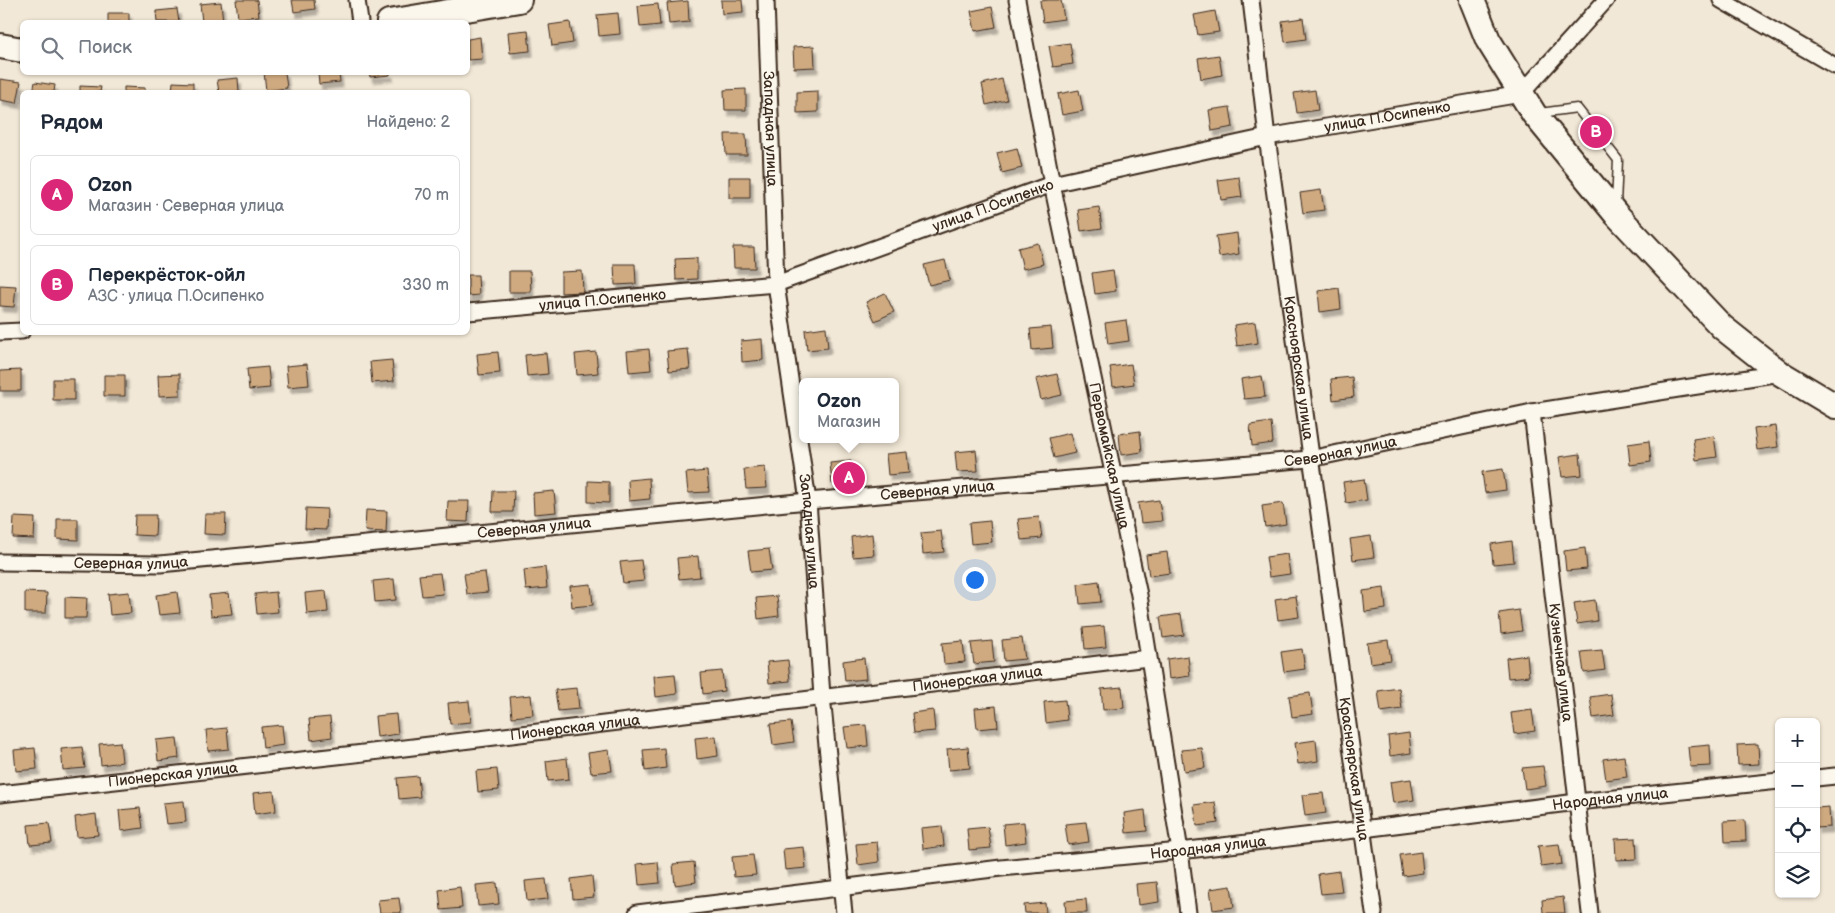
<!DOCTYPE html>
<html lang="ru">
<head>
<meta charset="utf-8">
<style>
  :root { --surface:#fff; --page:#f6f6f7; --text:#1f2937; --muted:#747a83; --line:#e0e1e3; --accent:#db2777 }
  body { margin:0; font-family:"Balsamiq Sans",sans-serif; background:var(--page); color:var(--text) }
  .controls { position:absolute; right:15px; bottom:15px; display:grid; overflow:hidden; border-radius:8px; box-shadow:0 1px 4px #0004 }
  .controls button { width:45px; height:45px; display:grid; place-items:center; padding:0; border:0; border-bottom:1px solid var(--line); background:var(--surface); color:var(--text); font:25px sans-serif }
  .you { position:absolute; left:974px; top:579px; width:18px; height:18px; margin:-12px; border:4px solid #fff; border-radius:50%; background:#1a73e8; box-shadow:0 0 0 8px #1a73e833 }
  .badge { display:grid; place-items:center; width:32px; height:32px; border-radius:50%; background:var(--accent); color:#fff; font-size:16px; font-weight:700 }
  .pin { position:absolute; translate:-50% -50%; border:2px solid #fff; box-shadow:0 1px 5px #0006 }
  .popup { position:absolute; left:799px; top:378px; width:100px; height:65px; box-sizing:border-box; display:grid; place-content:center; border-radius:8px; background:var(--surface); filter:drop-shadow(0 1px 4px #0005); font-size:16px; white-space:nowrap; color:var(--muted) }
  .popup b { font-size:19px; color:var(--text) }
  .popup::after { content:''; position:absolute; left:50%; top:100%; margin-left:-10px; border:10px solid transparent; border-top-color:var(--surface) }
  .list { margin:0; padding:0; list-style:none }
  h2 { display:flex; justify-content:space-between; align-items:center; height:65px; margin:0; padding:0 20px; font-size:21px }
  h2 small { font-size:16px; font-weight:400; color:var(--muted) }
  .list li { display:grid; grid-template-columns:32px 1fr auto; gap:15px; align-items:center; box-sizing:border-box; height:80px; margin:0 10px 10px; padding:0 10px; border:1px solid var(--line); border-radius:8px }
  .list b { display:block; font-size:19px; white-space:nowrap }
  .list p { margin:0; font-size:16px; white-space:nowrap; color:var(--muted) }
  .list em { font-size:16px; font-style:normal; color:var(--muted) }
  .icon { flex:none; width:28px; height:28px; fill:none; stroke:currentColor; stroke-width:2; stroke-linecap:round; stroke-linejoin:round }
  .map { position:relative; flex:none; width:1835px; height:913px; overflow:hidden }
  .search { position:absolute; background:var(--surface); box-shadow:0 1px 4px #0004; left:20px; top:20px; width:450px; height:55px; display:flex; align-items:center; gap:12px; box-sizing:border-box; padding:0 18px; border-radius:8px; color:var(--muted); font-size:19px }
  .panel { position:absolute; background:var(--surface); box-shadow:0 1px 4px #0004; left:20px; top:90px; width:450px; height:245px; border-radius:8px }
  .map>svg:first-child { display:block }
  .building { fill:#cfaa81; stroke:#3b2a1e; filter:url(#shadow) }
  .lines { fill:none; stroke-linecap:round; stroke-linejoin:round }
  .service-casing { stroke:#3b2a1e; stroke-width:11 }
  .minor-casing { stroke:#3b2a1e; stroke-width:19 }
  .primary-casing { stroke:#3b2a1e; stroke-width:28 }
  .service { stroke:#fbf7ec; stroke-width:8 }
  .minor { stroke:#fbf7ec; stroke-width:15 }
  .primary { stroke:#fbf7ec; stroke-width:24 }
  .labels { text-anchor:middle; stroke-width:4; stroke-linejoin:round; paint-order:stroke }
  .street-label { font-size:15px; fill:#3b2a1e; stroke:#fbf7ec }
</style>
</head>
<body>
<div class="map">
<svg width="1835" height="913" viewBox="0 0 1835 913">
  <defs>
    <filter id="shadow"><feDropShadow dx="3" dy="5.5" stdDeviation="1" flood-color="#0004"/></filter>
  </defs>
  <rect width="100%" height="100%" fill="#f2e8d7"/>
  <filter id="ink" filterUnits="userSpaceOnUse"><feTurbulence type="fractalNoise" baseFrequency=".02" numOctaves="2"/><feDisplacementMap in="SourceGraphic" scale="10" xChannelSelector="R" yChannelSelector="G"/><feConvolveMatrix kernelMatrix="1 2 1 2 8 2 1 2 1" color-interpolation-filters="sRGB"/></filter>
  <g filter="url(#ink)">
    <path class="building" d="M236,0H257L259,16L238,18Z
      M292,0H314L315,9L294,12Z
      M721,0H742L743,12L722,14Z
      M1049,0H1061L1064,19L1043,22L1040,1Z
      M688,1L689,22L669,24L667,3Z
      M221,2L223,22H202L200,4Z
      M658,4L660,25L640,27L638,6Z
      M992,7L996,27L975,31L971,11Z
      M177,9L179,22H157L156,11Z
      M1215,11L1219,32L1198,35L1194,15Z
      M108,13H129V22H108Z
      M618,13L620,34L599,36L597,15Z
      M1303,18L1306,39L1285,42L1282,21Z
      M570,22L573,43L552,46L549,25Z
      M528,30L530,51L510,53L508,32Z
      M480,37L482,59L468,60V39Z
      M1070,43L1073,64L1053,67L1049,46Z
      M814,46L815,67L794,68L793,47Z
      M1219,55L1222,75L1201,79L1198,58Z
      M264,72H285L287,88L266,91Z
      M318,72H339L340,82L319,84Z
      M369,72H390V75L370,77Z
      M238,78L239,92H219L217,80Z
      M0,79L21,82L17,103L0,100Z
      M1002,79L1007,100L986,105L982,84Z
      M35,82L55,85L54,92H33Z
      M173,82L193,83V92H172Z
      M80,86L101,87L100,92H80Z
      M124,87L145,88V92H124Z
      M746,89V110H725L724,90Z
      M1079,90L1083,111L1062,115L1058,94Z
      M1315,90L1318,110L1297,113L1294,93Z
      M818,91V112L797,113V92Z
      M1230,107L1233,127L1212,131L1209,110Z
      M725,134H746L747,155H726Z
      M1017,148L1022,168L1002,173L997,153Z
      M729,177H750V198H729Z
      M1239,177L1242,197L1221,200L1218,180Z
      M1321,190L1324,210L1303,213L1300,193Z
      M1099,207L1102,228L1081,231L1078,210Z
      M1237,233L1239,254L1219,257L1216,236Z
      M1038,243L1043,264L1023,269L1018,248Z
      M733,247H754L755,268H734Z
      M697,258V279L676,280L675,259Z
      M945,260L950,280L929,285L924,265Z
      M614,264H635L636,284L615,285Z
      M1113,270L1116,291L1095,294L1092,273Z
      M509,271H530L531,292H509Z
      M582,271L583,292L561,293V272Z
      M468,275H478L479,295L468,296Z
      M0,285L16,286L14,307L0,306Z
      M1339,288L1341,309L1320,312L1318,291Z
      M885,293L894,312L875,321L866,302Z
      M1126,320L1129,341L1108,344L1105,323Z
      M1255,322L1258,343L1237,346L1234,325Z
      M826,327L828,348L807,350L805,330Z
      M1051,327L1053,348L1032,350L1030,329Z
      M762,339L763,360L742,362L741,341Z
      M649,349L651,370L629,372L627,351Z
      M688,349L690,369L669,371L667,351Z
      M498,352L500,373L479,375L477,354Z
      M596,352L598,373L577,375L575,354Z
      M546,353L548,374L527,376L525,355Z
      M392,360L394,381L372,383L370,362Z
      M307,364L309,385L288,387L286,366Z
      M1131,364L1134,384L1113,387L1110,367Z
      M268,367L270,388L249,390L247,369Z
      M21,370V391H0V371Z
      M180,374V395L159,396L158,375Z
      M1057,374L1062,395L1041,400L1036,379Z
      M104,375H125V396H104Z
      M1262,376L1265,397L1244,399L1241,379Z
      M1352,377L1354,397L1333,400L1331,379Z
      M53,379H74V400H53Z
      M1271,422L1273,443L1252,446L1250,425Z
      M1775,426L1778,447L1757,450L1754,429Z
      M1140,431L1142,452L1121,455L1119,434Z
      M1070,433L1075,453L1054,458L1049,438Z
      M1714,436L1717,457L1696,460L1693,439Z
      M1649,441L1651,462L1630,465L1628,444Z
      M976,450L978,471L957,472L955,452Z
      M907,452L909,473L888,475L886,454Z
      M1580,454L1582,475L1562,477L1559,457Z
      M851,461L852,482L832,484L830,463Z
      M765,467L767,488L746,489L744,469Z
      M1503,469L1506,490L1485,493L1482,472Z
      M707,471L709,492L688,493L686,473Z
      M649,478L650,499L629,501L628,480Z
      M1364,479L1367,500L1346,503L1343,482Z
      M588,481L609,482V503L588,502Z
      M493,491H514L513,512H492Z
      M554,491L556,512L534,514L533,493Z
      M1159,500L1162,521L1141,523L1138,503Z
      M448,501H469L468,522L447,521Z
      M1283,503L1286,524L1265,527L1262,506Z
      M306,508L327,509L326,530L305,529Z
      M366,510L387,511L386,532L365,531Z
      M205,514H226L225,535L204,534Z
      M135,515H156L155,536L134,535Z
      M14,517L35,518L34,539L13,538Z
      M1039,517L1042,538L1021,540L1018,519Z
      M57,519H78V540L57,539Z
      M990,521L992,542L971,544L969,523Z
      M941,531L944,552L923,554L921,533Z
      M872,534L874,555L853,557L851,537Z
      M1371,536L1374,557L1353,560L1350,539Z
      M1512,541L1514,562L1493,564L1491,544Z
      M1585,548L1587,569L1566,571L1564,551Z
      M769,549L772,570L751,572L748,551Z
      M1167,552L1170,573L1149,576L1146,555Z
      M1287,554L1290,574L1269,577L1266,557Z
      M698,556L700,577L679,579L677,558Z
      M641,560L644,581L623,583L620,562Z
      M545,567L547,588L526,590L524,570Z
      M485,572L488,592L467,594L464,574Z
      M440,573L443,594L422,596L419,575Z
      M394,579L396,600L375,602L373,581Z
      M1099,581L1101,602L1080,604L1078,584Z
      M591,584L593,605L572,607L570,586Z
      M1384,588L1386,609L1365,612L1363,591Z
      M326,591L328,612L307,614L305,593Z
      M25,592L47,593L46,613H25Z
      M129,592L131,613L110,615L108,594Z
      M177,592L180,613L159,615L156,595Z
      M276,592L278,612L257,614L255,594Z
      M229,593L232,614L211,616L209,595Z
      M777,596L779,616L758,619L756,598Z
      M1296,596L1299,617L1278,620L1275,599Z
      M65,597L87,598L86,618H65Z
      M1595,600L1597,621L1577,624L1574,603Z
      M1519,610L1522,631L1501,634L1499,613Z
      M1181,614L1184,635L1163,638L1160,617Z
      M1104,626L1106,647L1085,649L1083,628Z
      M1022,638L1025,659L1004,661L1002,640Z
      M1388,640L1391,660L1370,663L1367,643Z
      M963,641L965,662L944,664L942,643Z
      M992,641L994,662L974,664L971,643Z
      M1302,649L1305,669L1284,672L1281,652Z
      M1602,650L1605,670L1584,673L1581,652Z
      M1527,655L1529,676L1508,678L1506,658Z
      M1188,656L1190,676L1169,679L1167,659Z
      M864,658L866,679L845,681L843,661Z
      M788,660L790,681L769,683L767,662Z
      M722,671L724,691L703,694L701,673Z
      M675,674L677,694L656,697L654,676Z
      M1122,687L1124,708L1103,710L1101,689Z
      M577,688L579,709L558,711L555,690Z
      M1399,688L1402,709L1381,712L1378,691Z
      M1310,693L1313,714L1292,717L1289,696Z
      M1611,694L1614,715L1593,718L1590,697Z
      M531,695L533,715L512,717L510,697Z
      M1065,700L1067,720L1046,723L1044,702Z
      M469,701L471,722L450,724L448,703Z
      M996,706L998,727L977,729L975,708Z
      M933,710L935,731L914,733L912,713Z
      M1532,710L1535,731L1514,734L1511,713Z
      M396,714L398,734L377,737L375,716Z
      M330,717L332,737L311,740L309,719Z
      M791,722L794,742L773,745L770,724Z
      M282,725L284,745L263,748L261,727Z
      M866,725L868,746L847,748L844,727Z
      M227,728L229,749L208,751L206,730Z
      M1409,733L1411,753L1390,756L1388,736Z
      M716,736L718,756L697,759L695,738Z
      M177,738L179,758L158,761L156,740Z
      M1316,740L1318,761L1298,764L1295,743Z
      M120,742L122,762L101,765L99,744Z
      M1758,744L1759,764L1738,765L1737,745Z
      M1710,745L1711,766L1690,767L1688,747Z
      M82,747L85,768L63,770L61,749Z
      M968,747L970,768L949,770L947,749Z
      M35,748L37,769L16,771L14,750Z
      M664,748L666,768L645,771L643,750Z
      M1202,748L1205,768L1184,771L1181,750Z
      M609,750L612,771L591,773L588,753Z
      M1624,756L1627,777L1606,780L1603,759Z
      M567,758L569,779L548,781L546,761Z
      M1543,766L1546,786L1525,789L1522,768Z
      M497,769L499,790L478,792L476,771Z
      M418,776L420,797L399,799L397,778Z
      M1411,779L1414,800L1393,803L1390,782Z
      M274,791L276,811L255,814L253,793Z
      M1323,793L1326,813L1305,816L1302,795Z
      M184,801L186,822L166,824L163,803Z
      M1215,802L1218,823L1197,826L1194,805Z
      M1829,807L1830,827L1816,828V808Z
      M140,808L143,828L121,831L119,810Z
      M1145,810L1147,831L1126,833L1124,813Z
      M96,814L98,835L77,837L75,817Z
      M1745,820L1746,841L1725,842L1724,821Z
      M1024,822L1026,842L1005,845L1003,824Z
      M1086,822L1089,842L1068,845L1065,824Z
      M49,823L52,843L30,845L28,825Z
      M942,826L944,846L923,849L921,828Z
      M988,827L991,848L969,850L967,829Z
      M1636,838L1637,859L1616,860L1615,839Z
      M877,842L879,862L858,865L856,844Z
      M1559,844L1562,864L1541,867L1538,846Z
      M804,847L806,868L785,870L783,849Z
      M1421,852L1423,873L1403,876L1400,855Z
      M753,855L756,875L734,877L732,857Z
      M658,862L660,883L639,885L637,864Z
      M694,862L696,882L675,885L673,864Z
      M1339,871L1342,892L1321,894L1318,874Z
      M592,876L594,897L573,899L571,879Z
      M546,879L548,899L527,901L525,881Z
      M1157,882L1159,902L1138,905L1136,884Z
      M497,883L499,904L478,906L476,885Z
      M1231,886L1234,907L1213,910L1210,889Z
      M460,887L462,908L441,910L439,890Z
      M1563,897L1565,913H1543L1542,900Z
      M399,898L401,913H380L378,900Z
      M1086,899L1087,913H1066L1065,901Z
      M1045,903L1046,913H1025L1024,905Z"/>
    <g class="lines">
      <g class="service-casing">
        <path id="service" d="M1540,113L1577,108L1618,160L1616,204"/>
      </g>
      <g class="minor-casing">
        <g id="minor">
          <path d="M357,0L360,22"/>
          <path id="s1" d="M766,0L776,284L808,501L822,696L844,913"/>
          <path id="s2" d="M1017,0L1052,184L1139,595L1180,851L1188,913"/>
          <path id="s3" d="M1251,0L1267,137L1374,913"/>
          <path d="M1721,0L1835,66"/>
          <path id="s4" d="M468,312L776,284L1052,184L1267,137L1521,94L1606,0"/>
          <path d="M0,332L22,331"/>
          <path id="s5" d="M1532,412L1590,913"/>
          <path id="s6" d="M0,562L160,564L808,501L1310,459L1532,412L1780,373"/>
          <path d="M1816,778L1835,776"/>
          <path id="s7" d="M0,794L355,754L1148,658"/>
          <path id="s8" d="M637,913L1001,868L1180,851L1363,829L1577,802L1779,781"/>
        </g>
      </g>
      <g class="primary-casing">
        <path id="primary" d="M1472,0L1488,40L1534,114L1616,214L1722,327L1780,373L1835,406
          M389,22L519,0
          M0,46L22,50"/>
      </g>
      <use href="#service" class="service"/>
      <use href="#minor" class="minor"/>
      <use href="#primary" class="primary"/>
    </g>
  </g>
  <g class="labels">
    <g class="street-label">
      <text dy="5" stroke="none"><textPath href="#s4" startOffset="945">улица П.Осипенко</textPath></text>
      <text dy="5" stroke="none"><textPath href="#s1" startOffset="129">Западная улица</textPath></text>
      <text dy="5" stroke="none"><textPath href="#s4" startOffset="540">улица П.Осипенко</textPath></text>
      <text dy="5" stroke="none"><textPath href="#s4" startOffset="135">улица П.Осипенко</textPath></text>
      <text dy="5" stroke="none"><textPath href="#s3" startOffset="371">Красноярская улица</textPath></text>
      <text dy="5" stroke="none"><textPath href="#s6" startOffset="1346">Северная улица</textPath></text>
      <text dy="5" stroke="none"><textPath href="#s2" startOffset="465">Первомайская улица</textPath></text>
      <text dy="5" stroke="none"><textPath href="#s6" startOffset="941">Северная улица</textPath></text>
      <text dy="5" stroke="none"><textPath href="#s6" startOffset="536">Северная улица</textPath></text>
      <text dy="5" stroke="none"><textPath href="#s1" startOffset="534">Западная улица</textPath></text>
      <text dy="5" stroke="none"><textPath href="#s6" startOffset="131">Северная улица</textPath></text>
      <text dy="5" stroke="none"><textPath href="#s5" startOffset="252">Кузнечная улица</textPath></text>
      <text dy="5" stroke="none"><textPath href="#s7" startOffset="984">Пионерская улица</textPath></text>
      <text dy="5" stroke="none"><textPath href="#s7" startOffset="579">Пионерская улица</textPath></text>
      <text dy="5" stroke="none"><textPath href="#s3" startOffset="776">Красноярская улица</textPath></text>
      <text dy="5" stroke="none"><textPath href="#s7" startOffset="174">Пионерская улица</textPath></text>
      <text dy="5" stroke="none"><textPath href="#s8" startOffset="980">Народная улица</textPath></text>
      <text dy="5" stroke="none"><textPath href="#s8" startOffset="575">Народная улица</textPath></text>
    </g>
  </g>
</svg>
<div class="controls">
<button>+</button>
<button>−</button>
<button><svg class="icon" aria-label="locate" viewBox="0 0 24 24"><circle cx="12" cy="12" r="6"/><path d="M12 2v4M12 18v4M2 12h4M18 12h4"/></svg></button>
<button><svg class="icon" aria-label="layers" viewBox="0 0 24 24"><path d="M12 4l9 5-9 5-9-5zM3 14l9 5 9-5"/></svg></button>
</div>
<div class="you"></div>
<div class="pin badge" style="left:849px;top:478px">A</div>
<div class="popup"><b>Ozon</b>Магазин</div>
<div class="pin badge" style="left:1596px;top:132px">B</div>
<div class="search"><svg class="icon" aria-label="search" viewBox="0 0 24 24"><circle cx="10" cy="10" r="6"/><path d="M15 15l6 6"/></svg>Поиск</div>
<section class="panel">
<h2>Рядом<small>Найдено: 2</small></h2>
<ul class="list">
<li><span class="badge">A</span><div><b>Ozon</b><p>Магазин · Северная улица</p></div><em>70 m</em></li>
<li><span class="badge">B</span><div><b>Перекрёсток-ойл</b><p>АЗС · улица П.Осипенко</p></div><em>330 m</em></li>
</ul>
</section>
</div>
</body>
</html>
